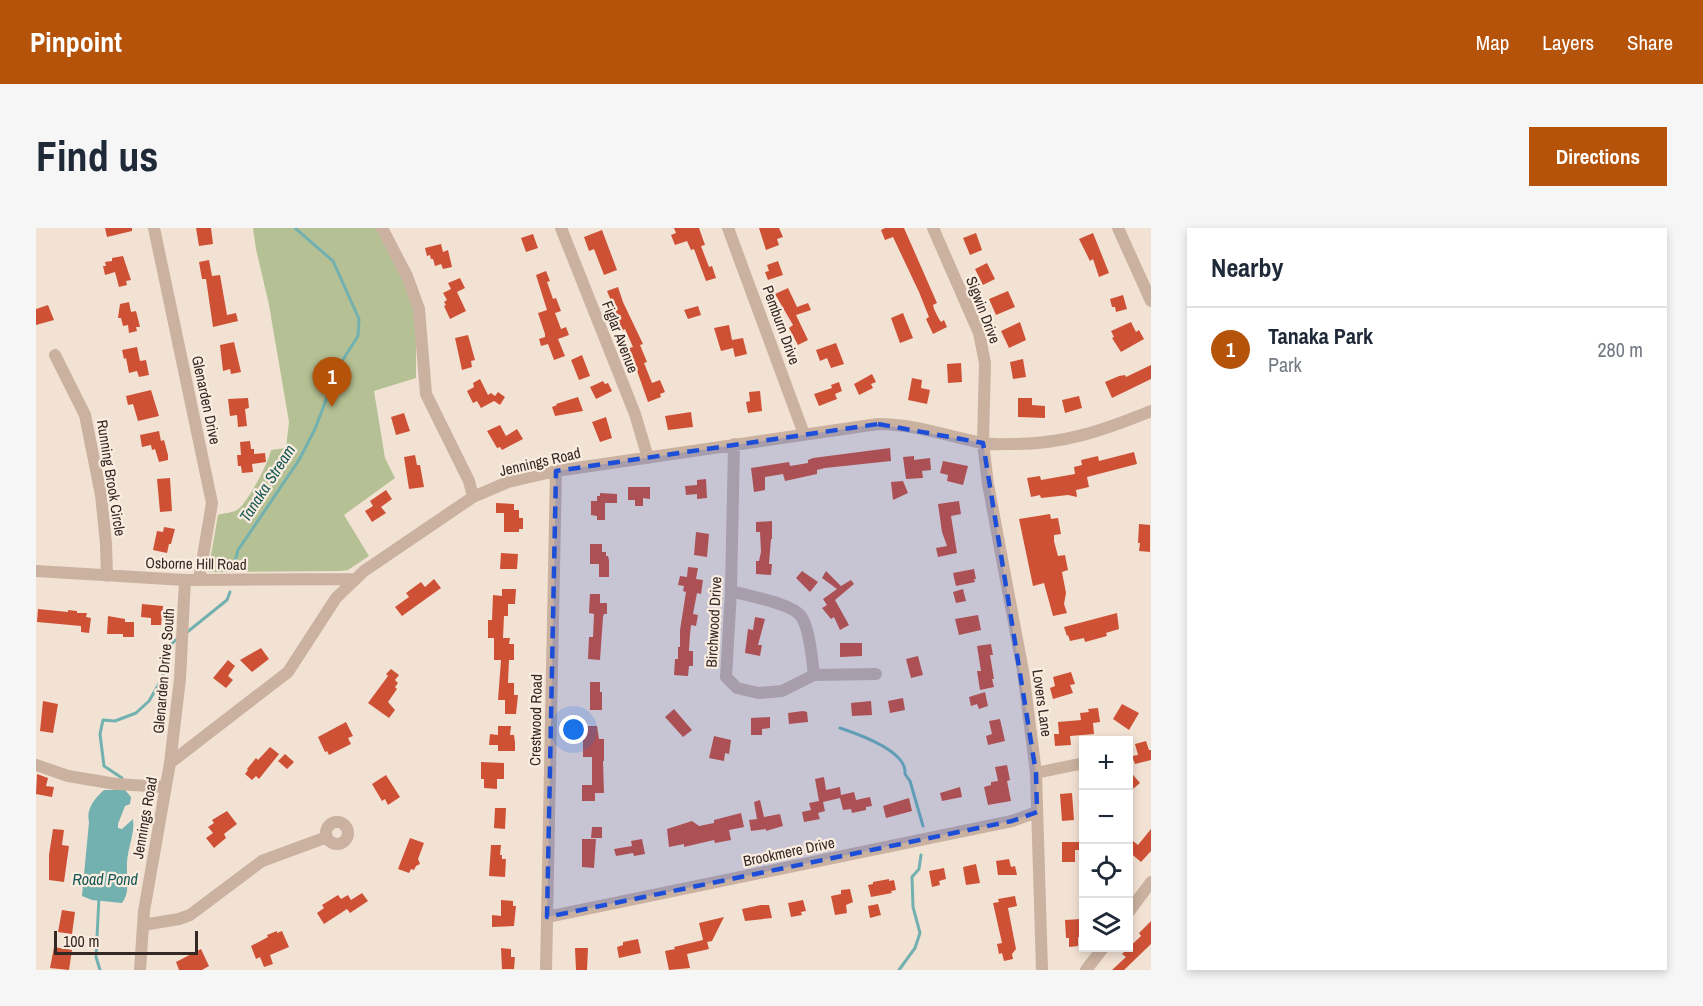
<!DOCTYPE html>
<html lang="en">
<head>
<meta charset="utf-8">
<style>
  :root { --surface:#fff; --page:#f6f6f7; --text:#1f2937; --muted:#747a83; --line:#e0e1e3; --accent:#b45309 }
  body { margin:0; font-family:"Archivo Narrow",sans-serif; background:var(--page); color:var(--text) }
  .controls { position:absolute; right:18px; bottom:18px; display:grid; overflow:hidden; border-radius:0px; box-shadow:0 3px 9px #0003 }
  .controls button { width:54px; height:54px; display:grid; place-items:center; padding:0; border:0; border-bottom:2px solid var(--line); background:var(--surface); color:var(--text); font:30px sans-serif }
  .scale { position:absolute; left:18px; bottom:15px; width:144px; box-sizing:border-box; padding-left:6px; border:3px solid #342824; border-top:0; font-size:16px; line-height:21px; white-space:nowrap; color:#342824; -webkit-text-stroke:4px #faede0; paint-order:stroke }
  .you { position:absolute; left:538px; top:502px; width:21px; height:21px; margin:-15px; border:4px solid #fff; border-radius:50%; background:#1a73e8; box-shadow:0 0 0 9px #1a73e833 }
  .badge { display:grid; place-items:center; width:39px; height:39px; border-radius:50%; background:var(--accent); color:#fff; font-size:20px; font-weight:700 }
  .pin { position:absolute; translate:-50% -50px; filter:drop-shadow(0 2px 3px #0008) }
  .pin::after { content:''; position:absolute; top:32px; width:21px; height:18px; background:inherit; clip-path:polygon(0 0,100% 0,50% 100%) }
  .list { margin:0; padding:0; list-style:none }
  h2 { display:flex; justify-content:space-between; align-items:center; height:78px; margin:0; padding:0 24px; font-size:26px }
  h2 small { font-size:20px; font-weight:400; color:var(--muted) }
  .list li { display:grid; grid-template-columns:39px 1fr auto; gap:18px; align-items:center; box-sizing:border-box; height:84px; padding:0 24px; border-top:2px solid var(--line) }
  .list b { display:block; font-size:22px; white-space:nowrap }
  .list p { margin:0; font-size:20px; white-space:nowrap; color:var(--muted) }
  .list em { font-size:20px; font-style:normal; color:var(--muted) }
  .icon { flex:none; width:33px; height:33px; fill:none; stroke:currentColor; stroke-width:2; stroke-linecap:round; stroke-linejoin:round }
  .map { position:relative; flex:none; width:1115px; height:742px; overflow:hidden; border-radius:0px }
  header { display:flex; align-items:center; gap:36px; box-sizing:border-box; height:84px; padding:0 30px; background:var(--accent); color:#fff }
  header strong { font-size:28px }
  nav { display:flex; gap:33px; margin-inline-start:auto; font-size:21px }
  .intro { display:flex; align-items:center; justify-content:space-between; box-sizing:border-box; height:144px; padding:0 36px }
  h1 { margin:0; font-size:42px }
  .button { padding:15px 27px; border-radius:0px; background:var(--accent); color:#fff; font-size:21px; font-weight:700 }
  main { display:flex; gap:36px; padding:0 36px }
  aside { flex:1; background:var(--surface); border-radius:0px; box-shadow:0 3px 9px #0003 }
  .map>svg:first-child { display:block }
  .green { fill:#b5c194 }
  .water { fill:#72b1af }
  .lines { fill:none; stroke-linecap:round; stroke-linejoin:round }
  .stream { stroke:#72b1af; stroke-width:3 }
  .building { fill:#cf5135 }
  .minor { stroke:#cab1a0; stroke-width:12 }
  .marked { fill:#1d4ed8; fill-opacity:0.2; stroke:#1d4ed8; stroke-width:4.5; stroke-dasharray:12 8; stroke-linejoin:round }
  .labels { text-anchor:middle; stroke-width:4.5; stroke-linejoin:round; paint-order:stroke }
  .street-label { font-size:15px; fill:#342824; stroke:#faede0 }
  .water-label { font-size:16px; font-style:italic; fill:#175757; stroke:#faede0 }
</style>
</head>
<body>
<header>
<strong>Pinpoint</strong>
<nav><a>Map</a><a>Layers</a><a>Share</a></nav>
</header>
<div class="intro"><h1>Find us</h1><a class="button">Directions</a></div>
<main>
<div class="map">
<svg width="1115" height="742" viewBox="0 0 1115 742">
  <rect width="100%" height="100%" fill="#f2e2d4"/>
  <path class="green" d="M217,0H342L366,49L380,85V150L338,163L349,230L359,250L308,287L333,328L312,342L305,343L172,344L182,287C188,285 196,285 201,282C211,276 233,234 235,222L250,220L253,194L233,77L220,21Z"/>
  <path class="water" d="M68,562H89L95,569L94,576L89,578L82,596V600L86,601L97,591C99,605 92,619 91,634C90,647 95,664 86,675L56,672L46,668L53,594C50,581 58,571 68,562Z"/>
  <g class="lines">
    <path class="stream" d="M198,338L202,322L213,306L263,232L279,201L303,138L322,108L323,91L297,33L259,0
      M150,405L191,372L194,364
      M804,500C822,506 872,523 869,546L874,553L887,598
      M86,554V550L68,538L64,506L67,492L79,493L100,485L113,473L127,449L128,423L142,410
      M63,669L60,729L64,742
      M863,742L879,720L884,705L877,679L876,649L883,641L885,627"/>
  </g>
  <path class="building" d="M69,0H96V3L71,9Z
    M160,0H175L177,16L163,18Z
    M638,0H663L669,17L665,18L673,39L676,38L680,50L670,53L658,21L655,22L651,13L639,17L635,7L640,5Z
    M723,0H743L747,9L741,11L743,17L730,22Z
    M849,0H868L901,75L897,77L898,81L903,91L905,94L908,92L911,99L897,106L890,91L893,89L883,64L857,9L849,12L845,2Z
    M566,2L581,42L568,47L558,21L553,23L548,9Z
    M940,5L946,22L934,27L927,10Z
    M1057,5L1073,45L1063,49L1057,31L1054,33L1043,11Z
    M497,6L502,20L490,24L485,10Z
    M405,16L407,24L412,22L416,39L407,41L405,36L399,38L397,31H395L394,27L391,28L389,20Z
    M87,28L95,52L90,53L91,57L83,59L79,44L69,47L67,38H70L69,34L76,33V30Z
    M173,32L176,48L184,47L191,87L200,85L202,93L177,99L170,51H166L163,34Z
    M742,33L747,47L732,52L729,44L733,43L731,37Z
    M951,35L959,51L947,57L939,41Z
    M510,43L514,53L511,54L517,71L520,70L525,83L519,85L525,101L530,99L533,107L522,111L529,128L518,132L512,116L505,118L503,111L509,109V106L502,85L511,82L500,47Z
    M424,50L429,60L421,64L430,83L414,91L408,78L410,77L408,74L411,72L407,65L415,61L412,55Z
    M582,59L587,74L607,116L604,117L611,134L608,135L616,155L624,152L629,164L624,166L625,169L612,174L593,120L597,119L589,101L585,103L578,89L581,87L571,63Z
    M752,60L761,79L772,75L775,82L760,87L772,112L762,117L753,100L757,97L739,66Z
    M972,63L979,79L960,87L953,71Z
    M1087,67L1091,81L1080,84L1079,79H1076L1074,71Z
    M93,74L95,84L100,83L104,99H100L101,103L93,105L92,97L87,98L85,90H82L84,76Z
    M12,77L18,92L0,97V81Z
    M662,78L665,87L652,91L648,82Z
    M867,85L877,110L864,115L855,90Z
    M984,94L990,112L973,120L965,103Z
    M1095,94L1100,104L1103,102L1108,111L1085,124L1076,110L1078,109L1075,103Z
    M693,97L696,112L707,110L711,126L699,129L697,120L685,123L678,100Z
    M432,107L439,132L435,133L436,139L426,142L419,110Z
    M198,114L205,144L195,146L194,141L187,143L184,117Z
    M800,115L808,136L795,140L791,130L784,133L780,122Z
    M101,119L104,133L110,132L113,147L103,149L101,143L93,145L90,130L88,131L86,122Z
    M546,127L554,148L543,152L535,132Z
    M987,131L990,149L977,151L974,134Z
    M925,135L926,154L912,155L911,136Z
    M1115,137V151L1076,170L1069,154L1083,148L1089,147L1090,149Z
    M836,146L840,154L835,156L837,160L823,167L818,156Z
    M876,150L886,152L885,160L894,162L891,176L872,172Z
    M444,151L452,167L455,165L459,168L462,164L469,169L464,177L458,173L445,180L441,173L437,175L431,163L438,159L437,155Z
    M567,153L569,156L572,155L576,163L560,171L554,159Z
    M803,154L806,163L799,166L801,171L783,178L778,166L796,160L795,157Z
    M115,162L123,188L102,193L97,176L92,177L90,168Z
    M724,163L726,183L712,185L710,174L714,173L713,164Z
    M1043,168L1046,180L1029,185L1026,172Z
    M542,169L547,183L519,188L516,179L521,177L520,176Z
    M212,170L213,180L209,181L211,198L202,199L201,187L194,188L192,171Z
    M982,170H996V177L1009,178V190L982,189Z
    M655,184L657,199L632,202L629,188Z
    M368,185L374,203L360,207L355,189Z
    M570,189L576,210L564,214L556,194Z
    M464,197L470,208L481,201L487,211L466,222L464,219L461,220L451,203Z
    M123,203L125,213L128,212L132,227V232L123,234L119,221L116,222L115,217L106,219L104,207Z
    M214,213L215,221H218V226L229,225L230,234L216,236L217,244L206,245L205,238H202L201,227H205L204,214Z
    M854,220L855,233L789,240L781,242V246L749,253L747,246L729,249V262L718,264L715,240L753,234L754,238L772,235V232L777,230Z
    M1098,224L1101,236L1051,249L1053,259L1040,262L1041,269L1032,267L1005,270L1004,267L995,269L991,250L1004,248L1005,252L1039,246L1038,239L1046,237L1045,232L1062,228L1063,233Z
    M379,227L381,237H384L388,259L373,261L368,229Z
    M878,228V232L894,230L895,242L886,243L887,250L870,251L867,229Z
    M907,233L932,238L927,257L911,253L912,247L904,245Z
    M134,250L136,283L124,284L121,251Z
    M670,251L671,270L661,271V266L650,267L649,258L661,257V252Z
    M867,253L872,265L857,272L855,254Z
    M592,259H614V271L607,270V278H599V272H592Z
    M350,262L356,271L345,279L350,285L336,294L329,283L337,278L334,273Z
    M564,265L581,266V275H569V292H561V288L555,287V273H561V268H564Z
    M923,273L925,286L915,288L921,325L902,329L900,320L911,318L906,304L902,276Z
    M460,275L478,276V282H483V290H487V301H483V304H468V285H460Z
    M1014,286L1015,291L1022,290L1025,306L1018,307V313L1022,328L1029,327L1032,342L1026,344L1030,365L1028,376L1031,385L1017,388L1008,355L997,358L983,291Z
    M736,293V311H735L733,336H736L735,347L720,346V333H723L725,324L724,304H720V294Z
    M1103,296L1114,297V324L1103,323L1104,315H1102Z
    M128,299L139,301L135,316H133L131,325L117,322L121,303L127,304Z
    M660,304L673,306L671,329L658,327Z
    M554,316H566V324H570V328H572L573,332V349H563V336H554Z
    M465,325L482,326L481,341H464Z
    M652,339L662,340L660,351L667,352L665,366L661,365L657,386L662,387L660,398L655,397L654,406L653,423H657V438H653L652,448L638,447L639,431H642V419H644V402L650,364L647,363L648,358L642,357L644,348L651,349Z
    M938,341L940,351H938L939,354L920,358L917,345Z
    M766,343L782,354L774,364L760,350Z
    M790,343L805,358L815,352L818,356L799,372L813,397L804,402L798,389L795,391L786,380L791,377L787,371L801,361L786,350Z
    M398,351L405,360L366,388L359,379L373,369L370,365L385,354L389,359Z
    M466,361H480L479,376H472V388H468L467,410H474L473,416H478V432H473L472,455H478V467H482L480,486H469V472H462L465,432H458V410H452V392H456L457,367L466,368Z
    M927,361L930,373L920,375L917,364Z
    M554,366H564V375H571V386H568L567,389L564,432L552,431L553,409H557L558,386L553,385Z
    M106,376L127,378L125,397H115V390L105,389Z
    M2,381L32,384V382L41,383V385H51L50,389L55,390L53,405L45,404V398L1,394Z
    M1081,385L1083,401L1070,405L1071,408L1049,414L1048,410L1034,413L1032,407L1031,408L1028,399Z
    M942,387L945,402L923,407L919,391Z
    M72,388L89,391V394H98V409H87V406H71Z
    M719,389L729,391L722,417H726L724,428L709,425L712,401L717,402Z
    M804,415H826V428L804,429Z
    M955,416L957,427H954L958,451H956L958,459L944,462L941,443H945L941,418Z
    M225,420L233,431L216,444L204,432Z
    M882,428L887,447L875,450L870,431Z
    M192,432L199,438L192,448L197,452L190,460L177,450Z
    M355,441L363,447L359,452L362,455L359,459L361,461L352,474L359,482L353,490L332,475L352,448L350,446Z
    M1035,444L1039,456L1034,457L1037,465L1017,471L1014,460L1019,458L1017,449Z
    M554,454H564V464H566V482H554Z
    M949,464L952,478L943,481L941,476L935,478L933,469Z
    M867,470L869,482L854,485L852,473Z
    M7,473L22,476L17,505L4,503Z
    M835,473L836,487L816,488L815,475Z
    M1086,476L1103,485L1093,502L1077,491Z
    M1062,480L1064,494L1057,495L1058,506L1034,508L1035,517L1019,518L1018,506H1023L1022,494L1045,492L1044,485L1053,484L1052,481Z
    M638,481L656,502L647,509L629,489Z
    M767,483L771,484L772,494L753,496L752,485Z
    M734,489V500L726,501V507H715V490Z
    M964,491L969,513L952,517L950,508L956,506L953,493Z
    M310,494L317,508L312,510L315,516L293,527L291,523L289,524L282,509Z
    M462,498H475L474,507H478L479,514V523H462V517H453L454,506L462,507Z
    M547,498H561L563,511H568V533H567L568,565H559V573H546V557H556V529H547Z
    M678,508L695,512L693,526L689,525L688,533L673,530Z
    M1110,513L1113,522H1115V532L1099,536L1096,528L1102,527L1099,516Z
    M234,519L243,526L223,551L220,548L216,552L209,546L212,542L211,541L220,530L222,532Z
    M249,526L258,534L251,541L242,533Z
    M445,534L468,535V551H461V561L448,560V551H445Z
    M971,537L974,552L971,553L975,573L952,577L948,559L955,557V554L962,553L959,539Z
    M1092,541L1104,555L1092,565Z
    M1,546L12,550L10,558L18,559L16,569L0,566Z
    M350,547L364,569L352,577L349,571L346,573L336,556Z
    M788,549L790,562L804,559L805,567L818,564L820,572L834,569L836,578L830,579V582L816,585L815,581L807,582L804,570L787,574L789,583L782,585L784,591L768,594L766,584L775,582L773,575L783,573L779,551Z
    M924,559L926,569L906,573L904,565Z
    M1036,565L1038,592L1026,593L1024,566Z
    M873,570L876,583L850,590L847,578Z
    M724,572L728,589L744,586L747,598L730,603V601L715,603L713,592L721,591L718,574Z
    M459,580H470L469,601L458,600Z
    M191,583L201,596L188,606L190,610L178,620L170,610L177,605L172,599L178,595L176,592Z
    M705,585L708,599L693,602L695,612L679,615L678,612L648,619V616L633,619L631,601L656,593L663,598L678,595V592Z
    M556,599H566V610H555Z
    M17,601L28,602L26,617L33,618L28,654L13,652V627Z
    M1115,601V623L1105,634L1092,623V619L1097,613L1102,617Z
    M374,610L388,615L382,631L384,636L380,638L378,642L375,641L373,645L362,641Z
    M546,611H560L558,640L546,639Z
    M606,611L609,626L598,628L597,625L580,628L578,621L596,618L595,613Z
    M1026,614H1043V622H1039V634H1026Z
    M455,617H465L464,627H466V631H470L469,649L453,648Z
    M973,631L975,639L979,638L981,647H962L960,633Z
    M940,636L944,655L930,657L927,639Z
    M908,640L910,651L903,653L904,657L896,659L893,643Z
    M853,651V653L858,652L860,662L855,663L856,665L835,669L832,657L837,656V654Z
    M814,661L817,674L810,677L811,685L799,687L795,668L805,666V662Z
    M326,665L332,673L314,685L311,681L288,696L281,685L288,680L286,677L302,667L305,671L312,667L315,672Z
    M979,668L981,678L972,680L980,721L976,726L977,731L968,733L966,725L963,726L961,716L966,715L957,675L963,674L962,671Z
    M465,672L477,673V678H480L478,698L456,699V687L465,688Z
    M767,672L770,683L765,684L766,687L755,689L752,675Z
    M842,676L845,687L834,690L832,678Z
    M725,677H733L736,690L709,693L706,681Z
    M26,682L39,684L36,706L22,704Z
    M688,689L676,713L671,714L673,721L651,726L654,740L633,742L629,723L639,721L638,719L667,712L663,695Z
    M1045,691L1047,709H1042V718L1033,719V710H1030L1029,692Z
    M1115,693V716L1088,742H1076L1090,729L1086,726L1105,708L1103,705Z
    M241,703V705L246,703L253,719L234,727L237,736L228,739L224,729L220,731L215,718L232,709L231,707Z
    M602,711L605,725L583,730L581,719L587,717V714Z
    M18,719L36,722L33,742L14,740Z
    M465,720L475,721V729H479L478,741H466Z
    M539,720H552L551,742H540Z
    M165,721L173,738L166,742H143L140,734Z"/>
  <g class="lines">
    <path class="minor" d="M118,0L176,275L163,352
      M346,0L371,48L383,81L390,166L433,253L437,269
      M525,0L599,186L612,230
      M692,0L768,206
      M897,0L943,105L949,135L947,215L952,256L987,443L1000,545L1006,742
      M1082,0L1115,73
      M19,127L49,187L65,267L70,316L71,348
      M698,216L695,363L690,449L701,460L722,465L746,463L778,447L840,446
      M0,343L149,352L320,351
      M695,363C712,368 755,375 765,388C774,401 776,432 778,447
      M134,535L144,451L149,352
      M0,537L32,548L80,556L129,559
      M1000,545L1048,535
      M290 605a11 11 0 1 1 22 0a11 11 0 1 1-22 0Z
      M1092,685L1115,654
      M511,689L976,593L1001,584
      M107,697L143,691L154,687L226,633L291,609
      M104,742L108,683L134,535L252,444L300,370L328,343L437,269L472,254L520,243L842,196C878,196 911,208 946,215C956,217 967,216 978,216C1029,216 1068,202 1115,183
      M510,742L520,243
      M1050,742L1067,720"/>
  </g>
  <path class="marked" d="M842,196L947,215L1000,545L1001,584L976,593L511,689L520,243Z"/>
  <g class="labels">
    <g class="street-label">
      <text transform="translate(947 82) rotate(69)" y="5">Sigwin Drive</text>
      <text transform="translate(745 97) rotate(70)" y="5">Pemburn Drive</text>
      <text transform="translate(584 109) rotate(69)" y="5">Figlar Avenue</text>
      <text transform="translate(170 172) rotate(78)" y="5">Glenarden Drive</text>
      <text transform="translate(504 234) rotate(-13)" y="5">Jennings Road</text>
      <text transform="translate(75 250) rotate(81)" y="5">Running Brook Circle</text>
      <text transform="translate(160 336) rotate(1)" y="5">Osborne Hill Road</text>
      <text transform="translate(678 394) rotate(-87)" y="5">Birchwood Drive</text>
      <text transform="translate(128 443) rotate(-85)" y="5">Glenarden Drive South</text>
      <text transform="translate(1006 475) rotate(82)" y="5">Lovers Lane</text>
      <text transform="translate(500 492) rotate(-89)" y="5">Crestwood Road</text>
      <text transform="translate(109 590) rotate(-80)" y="5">Jennings Road</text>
      <text transform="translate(753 624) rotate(-12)" y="5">Brookmere Drive</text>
    </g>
    <g class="water-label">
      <text transform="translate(231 255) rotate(-57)" y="6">Tanaka Stream</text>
      <text x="69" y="657">Road Pond</text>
    </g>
  </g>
</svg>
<div class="controls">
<button>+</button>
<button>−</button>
<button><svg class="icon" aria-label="locate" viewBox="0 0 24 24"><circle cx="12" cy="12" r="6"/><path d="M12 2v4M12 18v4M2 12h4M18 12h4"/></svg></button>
<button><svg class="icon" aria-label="layers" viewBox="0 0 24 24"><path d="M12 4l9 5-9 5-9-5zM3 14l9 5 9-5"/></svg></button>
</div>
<div class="scale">100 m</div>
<div class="you"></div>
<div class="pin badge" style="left:296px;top:179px">1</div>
</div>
<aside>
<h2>Nearby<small></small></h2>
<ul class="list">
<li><span class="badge">1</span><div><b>Tanaka Park</b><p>Park</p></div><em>280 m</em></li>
</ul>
</aside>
</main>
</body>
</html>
